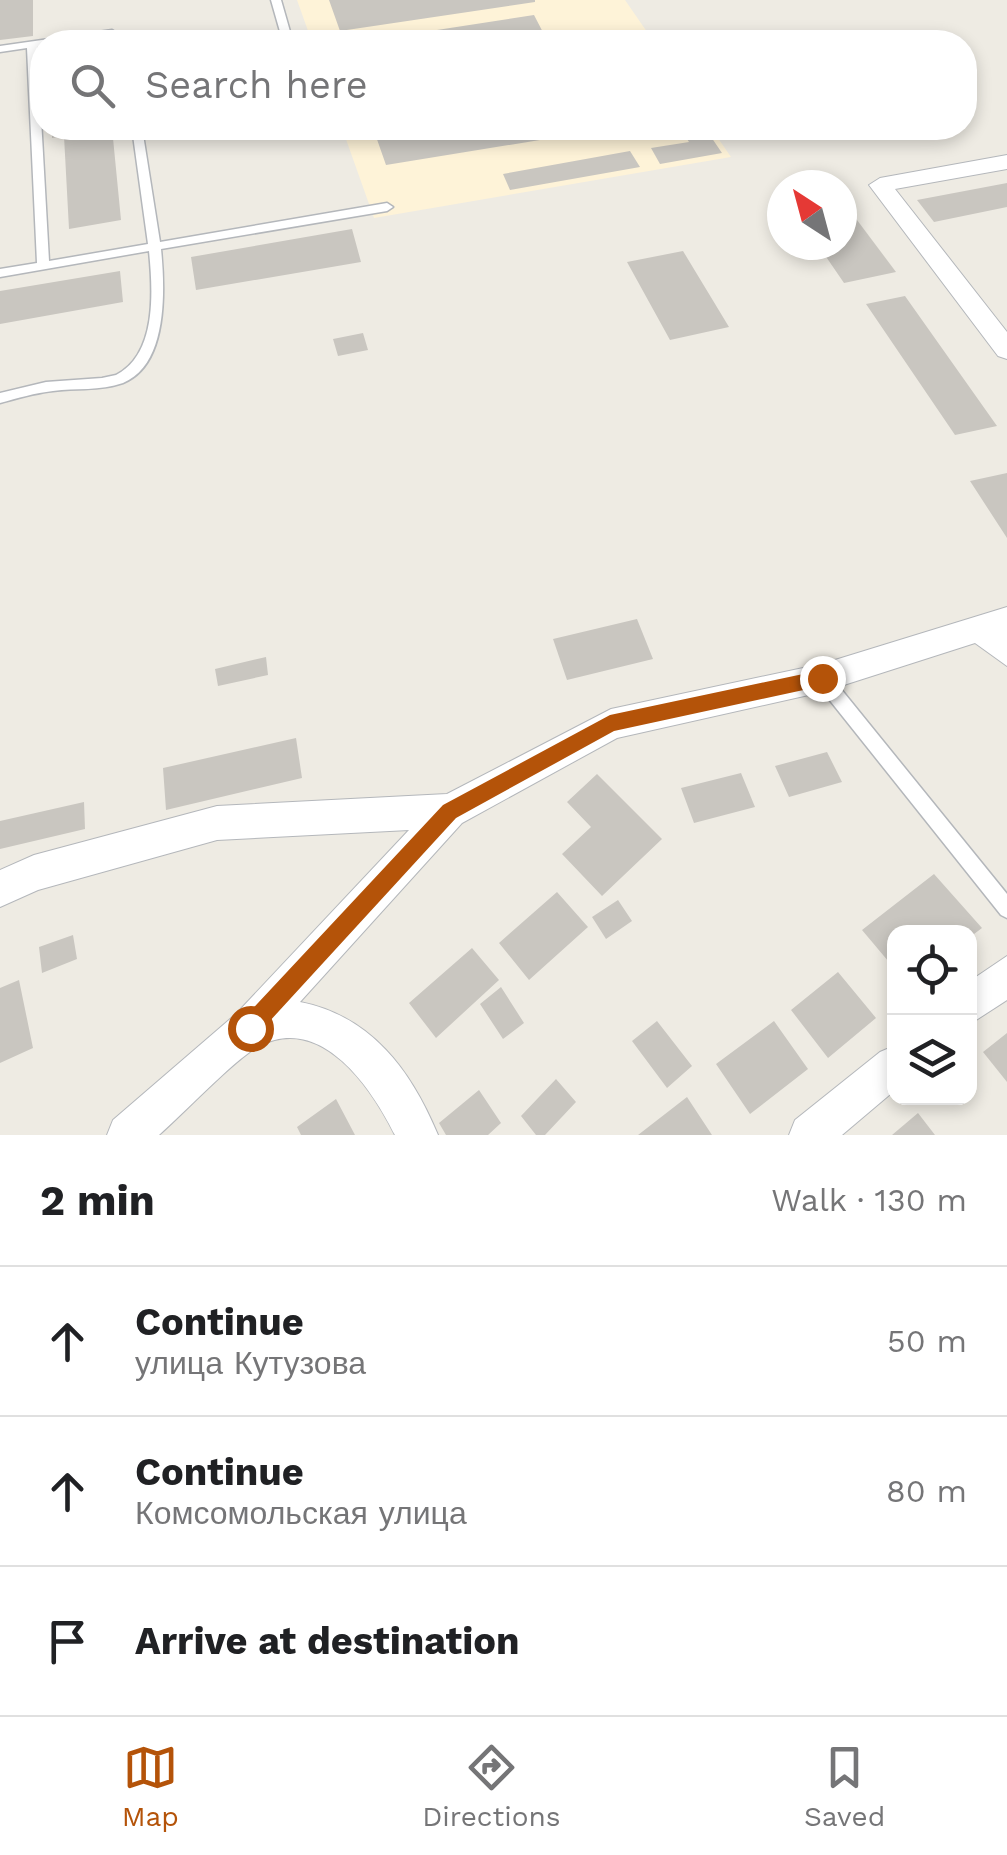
<!DOCTYPE html>
<html lang="en">
<head>
<meta charset="utf-8">
<style>
  :root { --surface:#fff; --page:#f2f2f2; --text:#202124; --muted:#757577; --line:#e0e0e0; --accent:#b45309 }
  body { margin:0; font-family:"Work Sans",sans-serif; background:var(--page); color:var(--text) }
  .controls { position:absolute; right:30px; bottom:30px; display:grid; overflow:hidden; border-radius:20px; box-shadow:0 5px 15px #0003 }
  .controls button { width:90px; height:90px; display:grid; place-items:center; padding:0; border:0; border-bottom:2px solid var(--line); background:var(--surface); color:var(--text); font:50px sans-serif }
  .compass { position:absolute; left:767px; top:170px; width:90px; height:90px; border-radius:50%; background:var(--surface); box-shadow:0 5px 15px #0003; rotate:324deg }
  .stop { position:absolute; width:30px; height:30px; margin:-22px; border:8px solid #b45309; border-radius:50%; background:#fff }
  .stop.end { background:#b45309; border-color:#fff; box-shadow:0 2px 10px #0008 }
  .list { margin:0; padding:0; list-style:none }
  h2 { display:flex; justify-content:space-between; align-items:center; height:130px; margin:0; padding:0 40px; font-size:42px }
  h2 small { font-size:32px; font-weight:400; color:var(--muted) }
  .list li { display:grid; grid-template-columns:65px 1fr auto; gap:30px; align-items:center; box-sizing:border-box; height:150px; padding:0 40px; border-top:2px solid var(--line) }
  .list b { display:block; font-size:38px; white-space:nowrap }
  .list p { margin:0; font-size:32px; white-space:nowrap; color:var(--muted) }
  .list em { font-size:32px; font-style:normal; color:var(--muted) }
  .icon { flex:none; width:55px; height:55px; fill:none; stroke:currentColor; stroke-width:2; stroke-linecap:round; stroke-linejoin:round }
  .map { position:relative; flex:none; width:1007px; height:1135px; overflow:hidden }
  .search { position:absolute; background:var(--surface); box-shadow:0 5px 15px #0003; left:30px; right:30px; top:30px; height:110px; display:flex; align-items:center; gap:25px; box-sizing:border-box; padding:0 35px; border-radius:40px; color:var(--muted); font-size:38px }
  .sheet { height:580px; background:var(--surface) }
  nav { display:flex; justify-content:space-around; align-items:center; box-sizing:border-box; height:140px; border-top:2px solid var(--line); background:var(--surface); font-size:28px; color:var(--muted) }
  nav a { display:grid; justify-items:center; gap:5px }
  nav .on { color:var(--accent) }
  .map>svg:first-child { display:block }
  .commercial { fill:#fef3d8 }
  .building { fill:#c9c6c0 }
  .lines { fill:none; stroke-linecap:round; stroke-linejoin:round }
  .service-casing { stroke:#b4b7bb; stroke-width:3 }
  .minor-casing { stroke:#b4b7bb; stroke-width:2 }
  .service { fill:#fff; fill-rule:evenodd }
  .minor { fill:#fff; fill-rule:evenodd }
  .route { fill:#b45309 }
</style>
</head>
<body>
<div class="map">
<svg width="1007" height="1135" viewBox="0 0 1007 1135">
  <rect width="100%" height="100%" fill="#eeebe3"/>
  <path class="commercial" d="M297,0H625L654,42H312Z
    M342,128H711L731,157L374,218Z"/>
  <path class="building" d="M0,0H33V36L0,40Z
    M329,0H535V2L340,31Z
    M534,15L548,42H372V40Z
    M52,128H112L121,220L69,229L64,136L52,138Z
    M373,128H601V130L386,165Z
    M680,128H705L722,153L660,164L651,148L689,142Z
    M630,151L640,167L510,190L503,174Z
    M1007,183V207L934,222L917,200Z
    M842,200L896,272L844,283L818,245H842Z
    M352,229L361,262L196,290L191,257Z
    M683,251L729,327L670,340L627,262Z
    M120,271L123,302L0,324V291Z
    M905,296L997,426L955,435L866,304Z
    M363,333L368,350L338,356L333,339Z
    M1007,473V538L970,481Z
    M637,619L653,659L567,680L553,639Z
    M266,657L268,675L218,686L215,669Z
    M296,738L302,778L166,810L163,768Z
    M827,752L842,782L789,797L775,766Z
    M741,773L755,807L694,823L681,788Z
    M597,774L662,839L602,896L562,854L591,827L567,802Z
    M84,802L85,829L0,849V821Z
    M934,874L982,928L970,937V932H894V968L862,930Z
    M557,892L588,927L529,980L499,943Z
    M618,900L632,921L606,939L592,917Z
    M73,935L77,959L42,973L39,947Z
    M472,948L499,980L436,1038L409,1003Z
    M838,972L876,1018L828,1058L791,1010Z
    M19,980L33,1048L0,1063V988Z
    M501,987L524,1023L503,1039L480,1004Z
    M657,1021L692,1066L667,1088L632,1041Z
    M774,1021L808,1069L750,1114L716,1064Z
    M1007,1033V1082L983,1052Z
    M556,1079L576,1102L545,1135H536L521,1116Z
    M479,1090L501,1123L488,1135H446L439,1123Z
    M687,1097L712,1135H638Z
    M336,1099L355,1135H301L297,1127Z
    M918,1113L935,1135H892Z"/>
  <g class="lines">
    <g class="service-casing">
      <path id="service" d="M271,0H281L293,42H283Z
        M112,30L130,42H119L110,36L42,42V46L37,47L49,261L148,244L132,128H142L160,242L387,203L393,207L387,211L161,249C165,289 168,365 123,383C100,391 76,388 53,391C35,393 18,398 0,403V393L46,382L102,378L116,375C157,354 153,291 149,251L0,277V269L37,263L27,48L0,52V46Z
        M822,671L828,673L1007,894V918L1001,915L816,683L814,678L816,673Z"/>
    </g>
    <g class="minor-casing">
      <path id="minor" d="M1007,155V169L895,189L1007,332V359L998,356L869,185L880,178Z
        M1007,607V666L975,643L822,692L617,738L462,823L300,1002C371,1016 411,1070 438,1135H395C372,1089 322,1013 259,1046C235,1059 183,1114 159,1135H107L113,1120L236,1014L409,830L217,840L38,890L0,907V870L34,855L217,806L447,794L611,709L822,664Z
        M1007,956V1000L970,1024V981Z
        M894,1046V1091L842,1135H789L795,1120L880,1052Z"/>
    </g>
    <use href="#service" class="service"/>
    <use href="#minor" class="minor"/>
  </g>
  <path class="route" d="M822,670L831,678L822,686L614,731L456,818L257,1035H242V1020L443,805L610,715Z"/>
</svg>
<div class="controls">
<button><svg class="icon" aria-label="locate" viewBox="0 0 24 24"><circle cx="12" cy="12" r="6"/><path d="M12 2v4M12 18v4M2 12h4M18 12h4"/></svg></button>
<button><svg class="icon" aria-label="layers" viewBox="0 0 24 24"><path d="M12 4l9 5-9 5-9-5zM3 14l9 5 9-5"/></svg></button>
</div>
<svg class="compass" viewBox="-18 -18 36 36"><path d="M0-13l5 13h-10z" fill="#e53935"/><path d="M0 13l5-13h-10z" fill="#757577"/></svg>
<div class="stop" style="left:250px;top:1028px"></div>
<div class="stop end" style="left:822px;top:678px"></div>
<div class="search"><svg class="icon" aria-label="search" viewBox="0 0 24 24"><circle cx="10" cy="10" r="6"/><path d="M15 15l6 6"/></svg>Search here</div>
</div>
<section class="sheet">
<h2>2 min<small>Walk · 130 m</small></h2>
<ul class="list">
<li><svg class="icon" aria-label="ahead" viewBox="0 0 24 24"><path d="M12 20V5M6 11l6-6 6 6"/></svg><div><b>Continue</b><p>улица Кутузова</p></div><em>50 m</em></li>
<li><svg class="icon" aria-label="ahead" viewBox="0 0 24 24"><path d="M12 20V5M6 11l6-6 6 6"/></svg><div><b>Continue</b><p>Комсомольская улица</p></div><em>80 m</em></li>
<li><svg class="icon" aria-label="arrive" viewBox="0 0 24 24"><path d="M6 21V4h12l-3 4 3 4H6"/></svg><div><b>Arrive at destination</b></div></li>
</ul>
</section>
<nav>
<a class="on"><svg class="icon" aria-label="map" viewBox="0 0 24 24"><path d="M3 6l6-2 6 2 6-2v14l-6 2-6-2-6 2zM9 4v14M15 6v14"/></svg>Map</a>
<a><svg class="icon" aria-label="directions" viewBox="0 0 24 24"><path d="M12 3l9 9-9 9-9-9zM9 14v-3h6M13 9l2 2-2 2"/></svg>Directions</a>
<a><svg class="icon" aria-label="saved" viewBox="0 0 24 24"><path d="M7 4h10v16l-5-4-5 4z"/></svg>Saved</a>
</nav>
</body>
</html>
